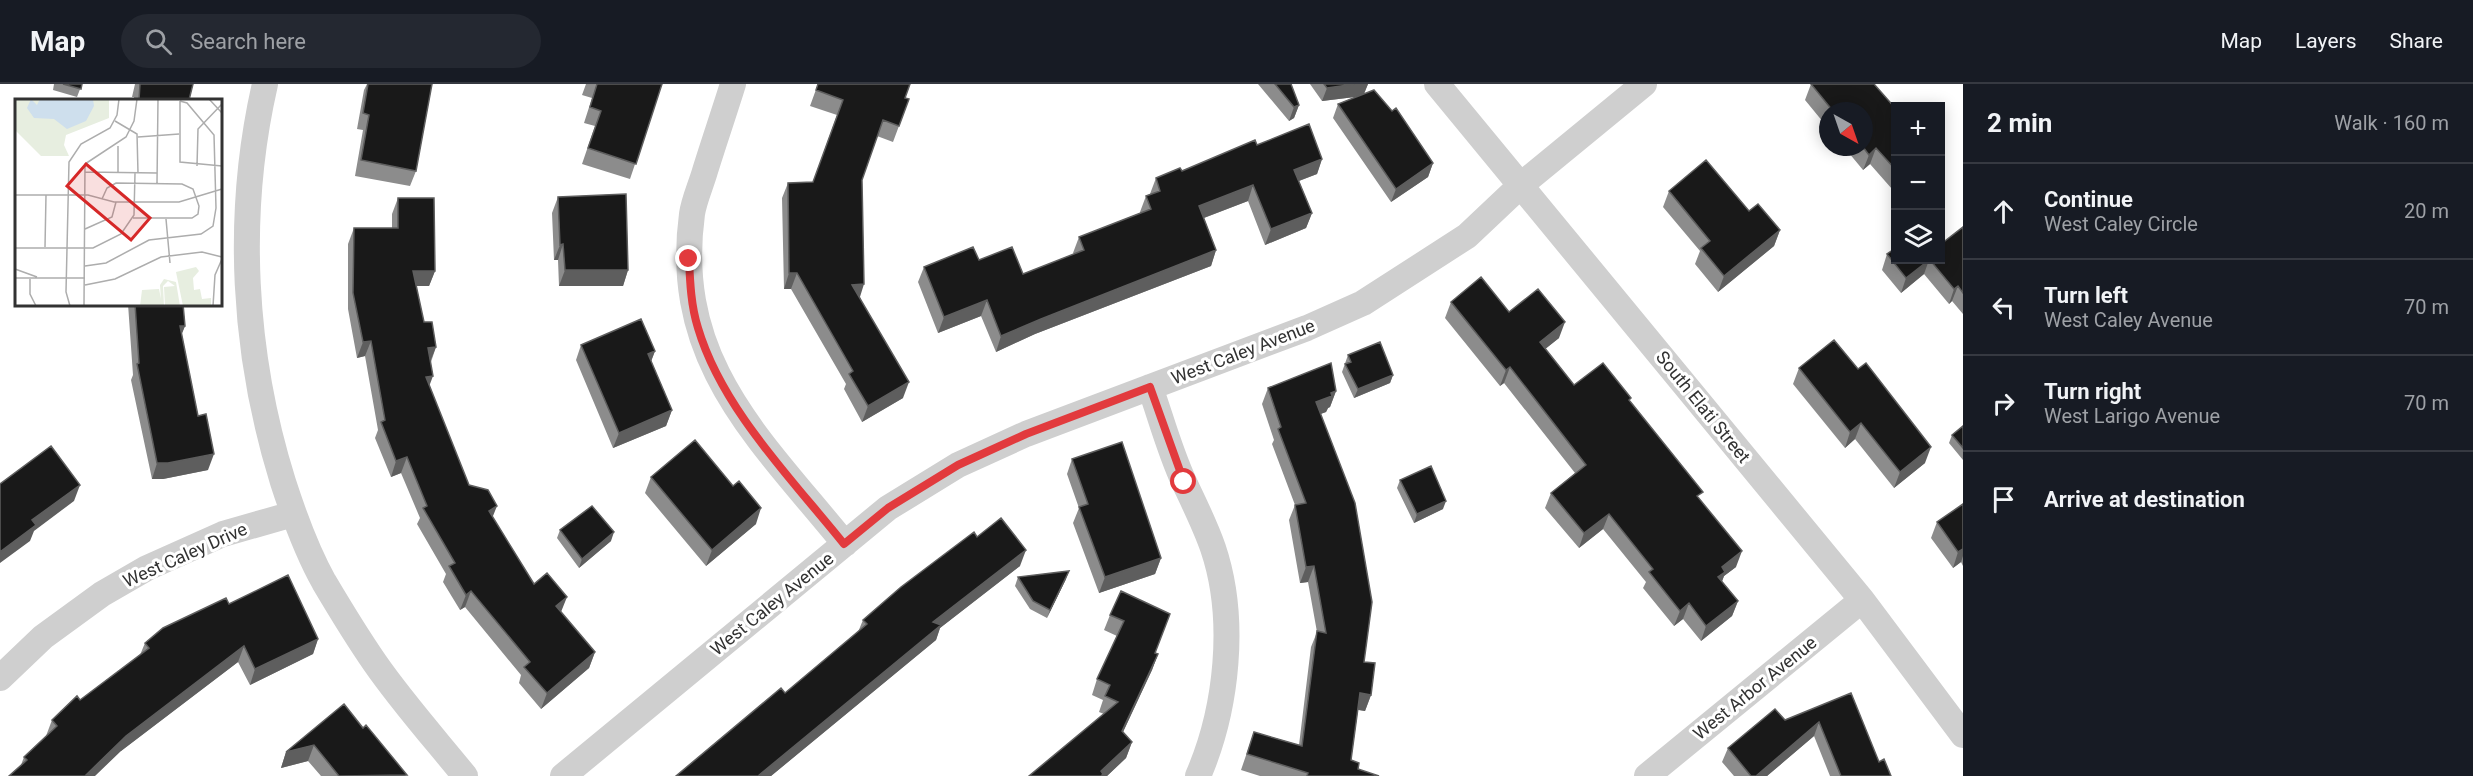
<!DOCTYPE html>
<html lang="en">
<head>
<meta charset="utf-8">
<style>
  :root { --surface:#171b24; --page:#242831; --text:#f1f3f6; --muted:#9ea1a6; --line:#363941 }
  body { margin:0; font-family:Roboto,sans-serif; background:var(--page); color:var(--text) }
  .controls { position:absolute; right:18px; top:18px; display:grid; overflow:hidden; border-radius:0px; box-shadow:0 3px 15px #0003 }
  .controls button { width:54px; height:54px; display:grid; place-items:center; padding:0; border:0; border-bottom:2px solid var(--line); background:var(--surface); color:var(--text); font:30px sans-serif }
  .compass { position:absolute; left:1819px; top:18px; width:54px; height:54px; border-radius:50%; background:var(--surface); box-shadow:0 3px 15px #0003; rotate:140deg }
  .stop { position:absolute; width:18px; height:18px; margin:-14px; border:4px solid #e23a3d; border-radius:50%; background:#fff }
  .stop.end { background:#e23a3d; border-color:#fff; box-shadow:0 2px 6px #0008 }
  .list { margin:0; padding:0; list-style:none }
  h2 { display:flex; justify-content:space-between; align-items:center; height:78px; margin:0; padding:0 24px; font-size:26px }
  h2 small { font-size:20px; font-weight:400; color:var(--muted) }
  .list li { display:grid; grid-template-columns:39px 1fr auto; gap:18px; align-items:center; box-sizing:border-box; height:96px; padding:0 24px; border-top:2px solid var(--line) }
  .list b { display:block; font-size:22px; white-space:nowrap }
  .list p { margin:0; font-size:20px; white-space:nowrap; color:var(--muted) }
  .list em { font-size:20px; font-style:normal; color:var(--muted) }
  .icon { flex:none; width:33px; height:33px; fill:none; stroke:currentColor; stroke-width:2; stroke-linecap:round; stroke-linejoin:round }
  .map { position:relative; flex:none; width:1963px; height:692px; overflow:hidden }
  header { display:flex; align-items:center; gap:36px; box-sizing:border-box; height:84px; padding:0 30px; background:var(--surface); border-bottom:2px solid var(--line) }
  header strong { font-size:28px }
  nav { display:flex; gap:33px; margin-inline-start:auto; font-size:21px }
  .search { width:420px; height:54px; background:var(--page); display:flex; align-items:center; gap:15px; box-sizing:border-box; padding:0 21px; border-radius:33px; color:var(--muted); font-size:22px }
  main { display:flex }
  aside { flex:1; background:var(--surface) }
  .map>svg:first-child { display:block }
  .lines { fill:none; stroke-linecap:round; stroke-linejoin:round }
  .street { stroke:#cfcfcf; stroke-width:26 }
  .wall { fill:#8c8c8c }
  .shaded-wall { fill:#5e5e5e }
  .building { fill:#191919; stroke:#5e5e5e; stroke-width:1.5 }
  .route { stroke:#e23a3d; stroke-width:8 }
  .labels { text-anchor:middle; stroke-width:6; stroke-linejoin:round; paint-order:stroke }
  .street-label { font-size:18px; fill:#323232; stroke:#fff }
  .inset-road { fill:none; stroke:#adadad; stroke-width:1.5 }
  .view { fill:#d62828; fill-opacity:0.15; stroke:#d62828; stroke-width:3 }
  .inset-edge { fill:none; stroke:#323232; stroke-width:3 }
</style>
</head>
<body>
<header>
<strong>Map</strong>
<div class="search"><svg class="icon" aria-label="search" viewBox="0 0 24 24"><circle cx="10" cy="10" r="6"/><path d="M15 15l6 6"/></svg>Search here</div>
<nav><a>Map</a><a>Layers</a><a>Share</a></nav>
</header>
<main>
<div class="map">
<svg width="1963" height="692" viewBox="0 0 1963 692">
  <rect width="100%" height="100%" fill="#fff"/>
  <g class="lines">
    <path class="street" d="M265,0C235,131 243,270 283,398C294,432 306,466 324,498C340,525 357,553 375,579C402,618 435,655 465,692
      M733,0C724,29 714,58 705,87C701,101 694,116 692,130C672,278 760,355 845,460
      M1437,0L1862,516L1963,651
      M1150,303C1161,334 1170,368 1184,398C1194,419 1205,441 1213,464C1237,535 1227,625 1198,692
      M0,594L43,553L102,510L147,484L223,450L293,430
      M563,692L888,424L958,381L1026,350L1307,244L1363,219L1467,152L1521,101L1644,0
      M1647,692L1862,516"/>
  </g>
  <path class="wall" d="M54,0H82L77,13L53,6Z
    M135,0H193L189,16H134V13H132Z
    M367,0H432L416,87L410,102L355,92L363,46L357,45L364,6Z
    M586,0H662L630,95L582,80L595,42L584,39L592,14L582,11Z
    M818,0L909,15L893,58L877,52L862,96L860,213L903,314L862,338L844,305L846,300L791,205H784L782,114L788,99L813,98L837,31L810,22Z
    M1258,0H1291L1299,21L1294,34L1289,37Z
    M1310,0H1368L1364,10L1433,79L1428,93L1391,118L1333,34L1338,20L1355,13L1322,17Z
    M1811,0L1896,25V102L1892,105L1870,80L1863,86L1844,63H1864V27H1828V44L1805,16Z
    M1257,61L1322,75L1317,90L1299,97L1312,129L1306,144L1265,161L1248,117L1204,134L1216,166L1211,182L1035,250L996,268L981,232L938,249L918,198L924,183L979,176L1023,190L1074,170L1073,169L1079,153L1140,129V128L1146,112L1150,110L1156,94L1182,87Z
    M1669,107L1749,127L1780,146L1774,162L1718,208L1695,180L1700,167L1663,123Z
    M558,113L628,186L623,202H559L558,176H554L552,129Z
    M398,114L435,187L429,202H416L424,238L436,263L431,278L429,302L469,401L493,434L534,500L561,528L595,568L589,584L541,625L519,599L521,591L465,523L460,526L443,498L446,490L417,440L420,434L401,389L391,393L375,354L378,346L365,272L357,274L348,225V160L354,144H392V130Z
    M1963,143V230L1952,217L1949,220L1924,190L1901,209L1882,186L1887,170L1896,176H1941Z
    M1451,218L1509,228L1559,254L1545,265L1574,301L1630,318L1700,416L1736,483L1724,492L1722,497L1738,517L1732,532L1701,557L1683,535L1674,542L1643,504L1646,498L1603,445L1579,464L1545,424L1551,409L1575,389L1504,299L1500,302L1445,234Z
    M128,220H183L185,242L181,251L208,386L163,395H152L131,296L133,291Z
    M581,261L655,267L651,277L672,326L666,342L613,364L576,276Z
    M1348,271L1393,291L1390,299L1354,314L1342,288Z
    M1799,284L1858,285L1925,379L1894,404L1855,355L1845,364L1793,300Z
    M1268,304L1336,307L1330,323L1328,324L1326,328L1320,330L1364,578L1371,611L1365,627L1358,626L1351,676L1358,685L1379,692H1260L1241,686L1254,648L1299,661L1311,563L1317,548L1308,498L1300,499L1289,436L1295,421L1272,360L1274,356L1262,320Z
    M1963,342V376L1949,359L1952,351Z
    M1072,375L1161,474L1155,490L1099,509L1073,439L1079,424L1067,390Z
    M651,393L756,440L706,482L645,409Z
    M1400,396L1443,425L1414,439L1397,404Z
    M1963,420V482L1961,478L1953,484L1931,454L1937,438Z
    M560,446L611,457L579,484L557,454Z
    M977,453L1020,482L940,544L936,556L771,692H676L785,609L858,548L863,536Z
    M1018,493L1066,495L1047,534L1030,525L1015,502Z
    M1121,507L1155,569L1158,570L1152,586L1123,648L1132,658L1126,674L1107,692H1029L1104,630L1099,628L1103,616L1092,611L1097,595L1117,552L1104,546L1110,531Z
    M229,520L318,555L313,570L250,601L238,578L121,667L21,681L24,673L46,652L52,636L80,616L140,571L145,559Z
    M1851,609L1879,678L1891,692H1830L1814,652L1767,692H1734L1722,678L1728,664L1785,636Z
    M363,644L406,692H321L308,677L281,684L286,668Z"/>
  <path class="shaded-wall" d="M1355,0H1368L1363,12L1322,17L1327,4Z
    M1299,21L1294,34L1289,37L1294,23Z
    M1876,64L1870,80L1863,86L1869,71Z
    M1322,75L1317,90L1288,101L1294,86Z
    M1433,79L1428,93L1391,118L1396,105Z
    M1253,101L1248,117L1193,138L1199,122Z
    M1312,129L1306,144L1265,161L1271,145Z
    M1780,146L1774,162L1718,208L1724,192Z
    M563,160L558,176H554L560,161Z
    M1216,166L1211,182L1035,250L996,268L1001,252L1041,235Z
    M1929,176L1924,190L1901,209L1906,194Z
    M565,186H628L623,202H559Z
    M413,187H435L429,202H407Z
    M789,189H797L791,205H784Z
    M864,200L859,216L852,201Z
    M1958,202L1952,217L1949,220L1954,205Z
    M987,216L981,232L938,249L944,233Z
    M1565,238L1559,254L1534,274L1540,258Z
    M180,242H185L179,257Z
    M371,257L365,272L357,274L363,258Z
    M436,263L430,278L428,264Z
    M655,267L649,283L648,270Z
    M1510,283L1504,299L1500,302L1506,286Z
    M1393,291L1390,299L1354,314L1358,305Z
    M433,292L427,308L426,293Z
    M909,298L903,314L862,338L868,322Z
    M1336,307L1330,323L1328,324L1326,328L1310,334L1316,318Z
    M672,326L666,342L613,364L619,349Z
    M1861,339L1855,355L1845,364L1850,348Z
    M1931,363L1925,379L1894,404L1900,388Z
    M214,370L208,386L163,395H152L157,379Z
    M407,373L401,389L391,393L396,377Z
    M80,401L74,417L34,447L30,457L0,479V468L32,436Z
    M1446,417L1443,425L1414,439L1417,430Z
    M497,422L491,437L489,427Z
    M761,424L756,440L706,482L712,466Z
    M1609,430L1603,445L1579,464L1584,449Z
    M614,448L611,457L579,484L582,475Z
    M1963,465V472L1961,478L1953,484L1958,468Z
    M1026,466L1020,482L940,544L936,556L771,692H758L933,538Z
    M1742,467L1736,483L1724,492L1720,503L1713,508L1722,483Z
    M1161,474L1155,490L1099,509L1105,493Z
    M1314,482L1308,498L1300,499L1306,483Z
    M1069,487L1066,495L1047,534L1050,526Z
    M471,507L465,523L460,526L466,511Z
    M567,513L561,528L556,522Z
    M1738,517L1732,532L1701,557L1706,542Z
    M1689,519L1683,535L1674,542L1680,527Z
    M318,555L313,570L250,601L255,585Z
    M244,562L238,578L121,667L95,692H85L126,652Z
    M595,568L589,584L541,625L547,609Z
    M1158,570L1152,586L1116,663L1122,647Z
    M1360,609L1371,611L1365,627L1354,625Z
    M1819,638L1814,652L1767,692H1756Z
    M1132,658L1126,674L1107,692H1099L1101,687Z
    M314,661L308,677L281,684L286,668Z"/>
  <path class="building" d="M63,0H82L81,5Z
    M140,0H193L189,16H139Z
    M368,0H432L416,87L361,76L369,31L363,29Z
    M597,0H662L636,80L588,64L601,27L590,23Z
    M818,0H910L905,14L909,15L899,42L883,36L862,96L864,200L852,201L909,298L868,322L849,290L853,287L797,189H789L788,99L813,98L843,16L816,6Z
    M1275,0H1291L1299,21L1294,23Z
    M1324,0H1355L1327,4Z
    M1811,0H1874L1896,25V86L1876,64L1869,71L1863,63H1864V27H1833Z
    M1374,6L1392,27L1396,24L1433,79L1396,105L1338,20Z
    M1309,40L1322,75L1294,86L1312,129L1271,145L1253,101L1199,122L1216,166L1041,235L1001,252L987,216L944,233L924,183L973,163L979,176L1012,163L1023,190L1084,166L1079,153L1151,125L1146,112L1160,107L1156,94L1180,84L1182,87L1255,56L1257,61Z
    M1706,76L1749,127L1758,120L1780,146L1724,192L1701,164L1710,157L1669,107Z
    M626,110L628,186H565L563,160L560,161L558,113Z
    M398,114H434L435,187H413L424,238H432L436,263L428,264L433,292L426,293L469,401L488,406L497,422L489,427L534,500L547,489L567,513L556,522L595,568L547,609L524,583L530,578L471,507L466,511L449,482L455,479L423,424L427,422L407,373L396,377L381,338L385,336L371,257L363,258L353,209L354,144H398Z
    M1963,143V209L1958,202L1954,205L1930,176H1941V160Z
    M1896,164V176H1929L1906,194L1887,170Z
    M1481,193L1509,228L1538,205L1565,238L1540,258L1574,301L1603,279L1631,314L1629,316L1703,408L1697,412L1742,467L1722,483L1725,488L1718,493L1738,517L1706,542L1689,519L1680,527L1649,488L1653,485L1609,430L1584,449L1551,409L1586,381L1510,283L1506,286L1451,218Z
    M135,220H183L185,242H180L198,332L206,330L214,370L168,379H157L137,280L139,279Z
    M641,235L655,267L648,270L672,326L619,349L581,261Z
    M1834,256L1858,285L1866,279L1931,363L1900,388L1861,339L1850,348L1799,284Z
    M1380,258L1393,291L1358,305L1345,280L1351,278L1348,271Z
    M1331,279L1336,307L1331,309L1332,312L1316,318L1355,419L1372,518L1364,578L1375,579L1371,611L1360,609L1351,676L1359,679L1358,685L1379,692H1307L1308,689L1247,670L1254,648L1302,662L1317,547L1326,549L1314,482L1306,483L1295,421L1306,419L1278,345L1281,343L1268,304Z
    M1963,342V364L1952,351Z
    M695,356L733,402L739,397L761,424L712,466L651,393Z
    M1122,358L1161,474L1105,493L1079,423L1088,420L1072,375Z
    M51,362L80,401L32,436L36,441L0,468V400Z
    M1431,382L1446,417L1417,430L1400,396Z
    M1963,420V465L1958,468L1937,438Z
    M592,422L614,448L582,475L560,446Z
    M1001,434L1026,466L933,538L941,541L758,692H676L781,604L785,609L867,540L863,536L901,503L974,448L977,453Z
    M1069,487L1050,526L1033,517L1018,493Z
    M288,491L318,555L255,585L244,562L126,652L85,692H9L27,676L24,673L57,642L52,636L77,612L80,616L149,564L145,559L163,544L226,514L229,520Z
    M1121,507L1170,530L1155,569L1158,570L1122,647L1132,658L1101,687L1103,690L1101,692H1029L1118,618L1105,612L1110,601L1097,595L1124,537L1110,531Z
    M1851,609L1879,678L1884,675L1891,692H1841L1819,638L1756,692H1751L1728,664L1775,625L1785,636Z
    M344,620L363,644L366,641L407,691L339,692L314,661L286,668Z"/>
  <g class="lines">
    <path class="route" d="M689,175C690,198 691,222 698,244C722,325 792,395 844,460L888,424L958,381L1026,350L1150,303L1184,398"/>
  </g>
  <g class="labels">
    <g class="street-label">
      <text transform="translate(1243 268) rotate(-21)" y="6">West Caley Avenue</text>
      <text transform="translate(1703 323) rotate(51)" y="6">South Elati Street</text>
      <text transform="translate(185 471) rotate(-24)" y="6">West Caley Drive</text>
      <text transform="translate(772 520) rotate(-39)" y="6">West Caley Avenue</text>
      <text transform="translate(1755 604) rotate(-39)" y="6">West Arbor Avenue</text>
    </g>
  </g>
  <g transform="translate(15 15)">
    <rect width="207" height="207" fill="#fff"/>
    <path d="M0,0H94V19L51,36L49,46L54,57H26L0,31ZM181,168L184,172L178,179L179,191L185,190L187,200L196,199V207H168L161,173ZM149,180L161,183L165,207H150L149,188L160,187L153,182L148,187L149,207H125L127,191L144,190L146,200L145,186Z" fill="#e7eee0"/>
    <path d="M16,0L22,6L25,0H78L79,7L71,22L52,30L39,20L19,19L12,9Z" fill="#cedfed"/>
    <path class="inset-road" d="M194,0L207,14M165,2V63L207,67M100,22L122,35L123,74M123,38L164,35M182,67L183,30L207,5M70,73L142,74M103,74V47M142,84L143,0M0,96H73L99,103H164L207,90M87,100L92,89L101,84L167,85L178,90L184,107L183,115L177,119H118M151,120L155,164M70,130L97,118L101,103M30,148L31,96M0,149H78L106,135L119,116L120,74M70,167L91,164L134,141L186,135L198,127L201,109L199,36L172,4L165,2M0,170L22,178M0,179H70M15,180V195L21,207M70,186L100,180L146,158L187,153L207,158M55,207L51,193L54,63L66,45L95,29L102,16L104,0M69,207L70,65L111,38L119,22L122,0M198,207L200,176L207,160"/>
    <path class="view" d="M71,65L135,119L116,141L52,87Z"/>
    <rect width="207" height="207" class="inset-edge"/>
  </g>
</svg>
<div class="controls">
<button>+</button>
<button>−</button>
<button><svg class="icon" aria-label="layers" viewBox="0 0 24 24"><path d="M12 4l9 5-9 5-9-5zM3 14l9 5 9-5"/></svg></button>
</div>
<svg class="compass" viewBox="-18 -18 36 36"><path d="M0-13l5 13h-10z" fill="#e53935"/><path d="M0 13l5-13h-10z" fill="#9ea1a6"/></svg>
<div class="stop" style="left:1184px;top:398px"></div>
<div class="stop end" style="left:689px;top:175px"></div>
</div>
<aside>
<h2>2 min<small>Walk · 160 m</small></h2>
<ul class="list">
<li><svg class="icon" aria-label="ahead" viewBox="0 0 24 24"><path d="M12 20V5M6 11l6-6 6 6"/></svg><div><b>Continue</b><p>West Caley Circle</p></div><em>20 m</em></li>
<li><svg class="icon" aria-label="left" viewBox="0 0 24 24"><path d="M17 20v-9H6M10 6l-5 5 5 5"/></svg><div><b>Turn left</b><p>West Caley Avenue</p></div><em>70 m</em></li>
<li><svg class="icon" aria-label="right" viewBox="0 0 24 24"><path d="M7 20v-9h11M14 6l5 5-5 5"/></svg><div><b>Turn right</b><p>West Larigo Avenue</p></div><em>70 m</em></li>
<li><svg class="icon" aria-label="arrive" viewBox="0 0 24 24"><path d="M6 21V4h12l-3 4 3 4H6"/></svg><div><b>Arrive at destination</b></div></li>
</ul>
</aside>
</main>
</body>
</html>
